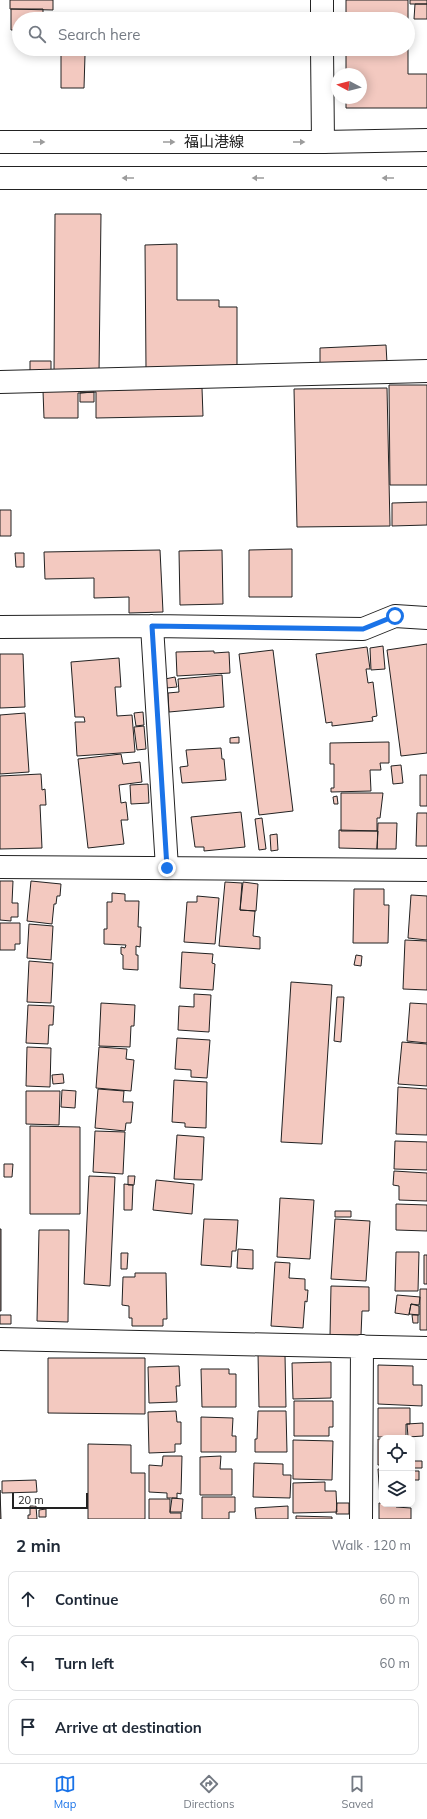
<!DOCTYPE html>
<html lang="en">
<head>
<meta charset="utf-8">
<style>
  :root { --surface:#fff; --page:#f2f2f3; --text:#1f2937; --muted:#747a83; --line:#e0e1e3; --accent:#1a73e8 }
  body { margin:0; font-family:Mulish,"Noto Sans JP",sans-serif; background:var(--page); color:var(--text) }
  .controls { position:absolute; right:12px; bottom:12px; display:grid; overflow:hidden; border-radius:8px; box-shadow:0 2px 10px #0003 }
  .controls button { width:36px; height:36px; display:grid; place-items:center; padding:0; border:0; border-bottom:1px solid var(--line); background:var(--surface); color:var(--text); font:20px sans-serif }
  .compass { position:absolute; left:331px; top:68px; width:36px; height:36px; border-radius:50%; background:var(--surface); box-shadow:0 2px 10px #0003; rotate:277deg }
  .scale { position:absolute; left:12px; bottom:10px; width:76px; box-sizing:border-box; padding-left:4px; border:2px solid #222; border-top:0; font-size:11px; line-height:14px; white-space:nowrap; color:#222; -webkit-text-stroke:3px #fff; paint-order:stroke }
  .stop { position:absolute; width:12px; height:12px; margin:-9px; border:3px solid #1a73e8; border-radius:50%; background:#fff }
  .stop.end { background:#1a73e8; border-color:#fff; box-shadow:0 1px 4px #0008 }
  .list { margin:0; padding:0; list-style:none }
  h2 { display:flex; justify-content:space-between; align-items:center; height:52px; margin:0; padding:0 16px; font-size:17px }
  h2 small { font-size:13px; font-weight:400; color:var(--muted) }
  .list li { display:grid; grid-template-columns:26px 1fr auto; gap:12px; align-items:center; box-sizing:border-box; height:56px; margin:0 8px 8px; padding:0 8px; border:1px solid var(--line); border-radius:8px }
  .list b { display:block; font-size:15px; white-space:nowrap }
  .list em { font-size:13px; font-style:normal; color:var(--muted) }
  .icon { flex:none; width:22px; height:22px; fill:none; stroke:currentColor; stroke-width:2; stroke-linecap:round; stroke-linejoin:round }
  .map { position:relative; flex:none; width:427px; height:1519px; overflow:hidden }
  .search { position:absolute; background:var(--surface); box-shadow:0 2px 10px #0003; left:12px; right:12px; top:12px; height:44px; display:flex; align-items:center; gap:10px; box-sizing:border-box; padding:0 14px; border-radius:22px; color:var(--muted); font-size:15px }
  .sheet { height:244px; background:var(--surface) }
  nav { display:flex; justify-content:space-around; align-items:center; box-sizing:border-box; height:56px; border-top:1px solid var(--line); background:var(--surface); font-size:11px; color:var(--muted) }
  nav a { display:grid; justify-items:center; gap:2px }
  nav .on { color:var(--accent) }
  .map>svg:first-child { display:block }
  .building { fill:#f3c9c0; stroke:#222 }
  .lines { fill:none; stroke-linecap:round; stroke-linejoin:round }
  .minor-casing { stroke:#222; stroke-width:24 }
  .major-casing { stroke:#222; stroke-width:24 }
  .minor { stroke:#fff; stroke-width:22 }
  .major { stroke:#fff; stroke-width:22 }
  .oneway { fill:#9c9c9c }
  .route { stroke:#1a73e8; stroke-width:5 }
  .labels { text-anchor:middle; stroke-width:3; stroke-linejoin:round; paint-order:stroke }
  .street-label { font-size:15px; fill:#222; stroke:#fff }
</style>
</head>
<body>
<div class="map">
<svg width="427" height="1519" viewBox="0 0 427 1519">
  <rect width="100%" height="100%" fill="#fff"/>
  <path class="building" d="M10,0H53V10L10,9Z
    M346,0H408V74H427V108H346V98H361V74H346V49H408V19H346Z
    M410,0H427V4H410Z
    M415,4H427V19H414Z
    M11,9H43V19H19V30H11Z
    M61,18H85V19H61Z
    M61,49H91V55H85L84,88H61Z
    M55,214H101L99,373H54Z
    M177,244V300H219V307H237V367L146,369L145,245Z
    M386,345L387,363L320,366V348Z
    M30,361H51V375H30Z
    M389,385H427V485H390Z
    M202,388L203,416L96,418V392L78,393V418H44L43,391Z
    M387,388L390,526L297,527L294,389Z
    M94,392V402H80V393Z
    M427,502V525L392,526V503Z
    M0,510H11V536H0Z
    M292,549V597H249V550Z
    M160,550L163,612L129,613V597L94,598V578L45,579L44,552Z
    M222,550L223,604L180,605L179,551Z
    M15,553H24V567H16Z
    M427,644V753L401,756L387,650Z
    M383,646L385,669L371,670L370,648Z
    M367,647L370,669H366L368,683L373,682L377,716L372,717L373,721L332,726V722L326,723L316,654Z
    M273,650L293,811L259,815L239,654Z
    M214,651V653L229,652L230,673L177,676L176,652Z
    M0,654H23L25,707L0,708Z
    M119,658L121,687H115L117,716L132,715L135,752L77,756L75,722H85L84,717H75L71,662Z
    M222,675L224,707L169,712L168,693L179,692L178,679Z
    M175,677L177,687L166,688L165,679Z
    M143,712L144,725L136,726L134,713Z
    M25,713L29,772L0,774V715Z
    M144,726L146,749L137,750L134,727Z
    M239,737V743H230V738Z
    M389,742V763H380L381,770H370L371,791L331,792V788H334V764H330V743Z
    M221,748L222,759H224L226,780L182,783L180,767L188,766L186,750Z
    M121,754L123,764L140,762L142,782L119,785L121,803L126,802L128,820H121L124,844L88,848L78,759Z
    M401,765L403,783L393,784L391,766Z
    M41,774L42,790L45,789L46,805H40L42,848L0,849V776Z
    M420,775H427V806H420Z
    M148,784L149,803L131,804L130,785Z
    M341,793H383L380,818H377V831H341Z
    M337,796L338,804H334L333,797Z
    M241,812L245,847L204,851V847H195L191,817Z
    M417,813H427V846H416Z
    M262,818L266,849L259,850L255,819Z
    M378,823H397L396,849H377Z
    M339,830L378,831L377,849L339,848Z
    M277,834L278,850L271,851L270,835Z
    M0,881H13L12,903H18V917H11V921L0,920Z
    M31,881L61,884L60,896H57L56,904H54L52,924L27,921Z
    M225,882L242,883L240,910L255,911L253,936L260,937V949L219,946Z
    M243,882L258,884L256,911L240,910Z
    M354,889H384V905H389L388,943H353Z
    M112,893L125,894V901H139L138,927H141L140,947L136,946V955H138V970L123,969V955L121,954V947L125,948L126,945L104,944V929H107V902H112Z
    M411,895L427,896V940L408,938Z
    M197,896L219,898L215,944L184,942L187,902H197Z
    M0,923H20V944H15V950H0Z
    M29,924L53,926L51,960L27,958Z
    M405,940L427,941V990L403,989Z
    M182,952L213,954L212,963L215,964L213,990L180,988Z
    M356,955L362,956L361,966L354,965Z
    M29,961L53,963L51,1003L27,1002Z
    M291,982L332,985L322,1144L281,1142Z
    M194,994L211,995L209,1032L178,1030L179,1006L194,1007Z
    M337,997H344L341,1042L334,1041Z
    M101,1003L135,1005L134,1026H131L130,1047L99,1046Z
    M410,1003L427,1004V1043L407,1041Z
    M28,1005L54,1006L53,1025H49L48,1044L26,1043Z
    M177,1038L210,1040L207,1078L191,1077V1070L175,1069Z
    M402,1042L427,1044V1086L398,1084Z
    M27,1047L51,1048L50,1087L26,1086Z
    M99,1047L127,1049L126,1059L134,1060L131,1091L96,1088Z
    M63,1074L64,1083L53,1084L52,1075Z
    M174,1080L207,1082L206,1128L185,1127V1123L172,1122Z
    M398,1087L427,1089V1135L396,1134Z
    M98,1089L124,1091L123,1102H133L131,1123H126L125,1131L95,1128Z
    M62,1090L76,1091L75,1108L61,1107Z
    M26,1091H60L59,1125L26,1124Z
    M30,1126L80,1127V1214H30Z
    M95,1131L125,1132L123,1174L93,1172Z
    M177,1135L204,1137L202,1180L174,1179Z
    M395,1141L427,1142V1170L394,1169Z
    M4,1164H13L12,1177H4Z
    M394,1171L427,1173V1201L399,1200V1186L393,1185Z
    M89,1176L115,1177L110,1286L84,1284Z
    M128,1176H135L134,1185H128Z
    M156,1180L194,1184L192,1214L153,1210Z
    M124,1184L133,1185L132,1210H124Z
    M280,1198L314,1200L310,1259L277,1257Z
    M396,1204L427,1205V1231L396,1230Z
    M335,1211H351V1217H335Z
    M204,1219L238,1220L236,1251H232L231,1267L201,1265Z
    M335,1219L370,1221L366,1281L331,1279Z
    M0,1229H1V1311H0Z
    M39,1230H69L68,1322L37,1321Z
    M238,1249L253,1250V1269L237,1268Z
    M396,1252H419L418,1291H395Z
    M121,1253H128L127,1269H121Z
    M424,1255H427V1284H424Z
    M275,1262L290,1263L289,1278L305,1279V1290H308L307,1302L305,1301L303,1328L271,1326Z
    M135,1273H166L167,1319H163V1326H132V1318H129V1306L122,1305L123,1277H135Z
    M331,1286L369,1287V1311H362L361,1335H330Z
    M420,1289H427V1330H420Z
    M397,1295L420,1297L419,1305L411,1304L409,1315L395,1313Z
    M411,1304L419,1306V1315L409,1314Z
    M0,1315H11V1324H0Z
    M412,1315H418V1323H413Z
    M258,1353L285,1355L286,1407H259Z
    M48,1358H145V1414L48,1413Z
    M331,1362V1398L293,1399L292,1363Z
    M378,1365L413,1366V1385H422V1406L378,1404Z
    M179,1366L180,1386H176L177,1402L149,1403L148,1367Z
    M201,1369H229V1374H236V1407H202Z
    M294,1401H333V1427H329V1436H294Z
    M378,1408H410V1424H406V1437H378Z
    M176,1411L177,1422H181V1444H175V1452L149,1453L148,1412Z
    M258,1411H286L287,1452H255V1439H257Z
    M201,1417L233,1418L232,1436H236V1452H201Z
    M423,1423V1436L408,1437L407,1424Z
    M378,1439H382V1465H378Z
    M293,1440L333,1441L332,1480L293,1479Z
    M412,1440H413V1460H412Z
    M88,1444L131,1445V1473H145V1519H88Z
    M163,1456H182L181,1494L177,1493V1498H167V1493L149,1492V1465L162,1466Z
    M221,1456L220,1469H232V1495H200V1457Z
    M412,1461H422V1468H412Z
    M254,1463L283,1464V1475H291L290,1498L253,1497Z
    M378,1469H382V1498H380Z
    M412,1471H419V1480H412Z
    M36,1480L37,1492L2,1493V1481Z
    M325,1482V1491H336L337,1512L293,1513V1483Z
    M0,1490L1,1519H0Z
    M202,1497H235V1512H229V1519H202Z
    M172,1498L183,1499L182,1512H170Z
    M149,1499H170V1513H181V1519H149Z
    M337,1503H349V1514H336Z
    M379,1503L396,1504V1507L411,1508V1519H379Z
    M30,1506H36L37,1519H28V1515H30Z
    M288,1506V1519H256L255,1508Z
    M46,1509V1517H39V1510Z
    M296,1516L332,1517V1519H296Z"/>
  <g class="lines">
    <g class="minor-casing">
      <path id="minor" d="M322,0V19
        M322,49L323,142
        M0,382L427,371
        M152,626L167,868
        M0,627L152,626L363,629L395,616L427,618
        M0,867L427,870
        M0,1339L427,1348
        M361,1519L362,1346"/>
    </g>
    <g class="major-casing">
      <path id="major" d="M0,142H323L427,140
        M0,178H427"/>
    </g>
    <use href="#minor" class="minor"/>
    <use href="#major" class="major"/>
  </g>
  <defs><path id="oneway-solid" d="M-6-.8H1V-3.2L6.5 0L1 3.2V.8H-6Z"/></defs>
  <g class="oneway">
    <use href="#oneway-solid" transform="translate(39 142)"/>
    <use href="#oneway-solid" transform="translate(169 142)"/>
    <use href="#oneway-solid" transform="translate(299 142)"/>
    <use href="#oneway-solid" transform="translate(128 178) rotate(-180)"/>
    <use href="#oneway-solid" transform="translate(258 178) rotate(-180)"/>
    <use href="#oneway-solid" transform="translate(388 178) rotate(-180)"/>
  </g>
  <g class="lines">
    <path class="route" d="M167,868L152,626L363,629L395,616"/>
  </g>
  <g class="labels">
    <g class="street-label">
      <text x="214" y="147">福山港線</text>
    </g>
  </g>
</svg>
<div class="controls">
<button><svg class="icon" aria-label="locate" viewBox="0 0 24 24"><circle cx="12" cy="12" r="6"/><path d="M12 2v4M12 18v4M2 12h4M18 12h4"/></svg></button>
<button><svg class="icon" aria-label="layers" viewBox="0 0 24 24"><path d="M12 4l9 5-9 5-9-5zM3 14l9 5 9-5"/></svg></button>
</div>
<svg class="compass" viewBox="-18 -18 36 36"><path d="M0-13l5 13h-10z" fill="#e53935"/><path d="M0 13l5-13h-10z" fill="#747a83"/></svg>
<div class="scale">20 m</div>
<div class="stop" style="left:395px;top:616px"></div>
<div class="stop end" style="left:167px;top:868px"></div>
<div class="search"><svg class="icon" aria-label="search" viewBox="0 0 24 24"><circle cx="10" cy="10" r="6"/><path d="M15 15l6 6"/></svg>Search here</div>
</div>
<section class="sheet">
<h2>2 min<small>Walk · 120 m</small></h2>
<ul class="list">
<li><svg class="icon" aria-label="ahead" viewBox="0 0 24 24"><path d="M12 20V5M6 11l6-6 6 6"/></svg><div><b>Continue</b></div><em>60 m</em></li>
<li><svg class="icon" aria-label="left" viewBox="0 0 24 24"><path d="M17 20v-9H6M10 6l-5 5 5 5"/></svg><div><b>Turn left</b></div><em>60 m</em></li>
<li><svg class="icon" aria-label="arrive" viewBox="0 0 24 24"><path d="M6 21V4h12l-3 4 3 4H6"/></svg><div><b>Arrive at destination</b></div></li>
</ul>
</section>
<nav>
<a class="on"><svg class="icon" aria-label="map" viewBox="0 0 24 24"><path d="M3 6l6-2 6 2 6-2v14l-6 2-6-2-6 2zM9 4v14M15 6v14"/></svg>Map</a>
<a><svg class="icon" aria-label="directions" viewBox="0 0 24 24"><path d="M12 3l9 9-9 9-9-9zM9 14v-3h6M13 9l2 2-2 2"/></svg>Directions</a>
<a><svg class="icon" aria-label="saved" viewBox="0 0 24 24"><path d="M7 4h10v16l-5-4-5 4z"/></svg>Saved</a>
</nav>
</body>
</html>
